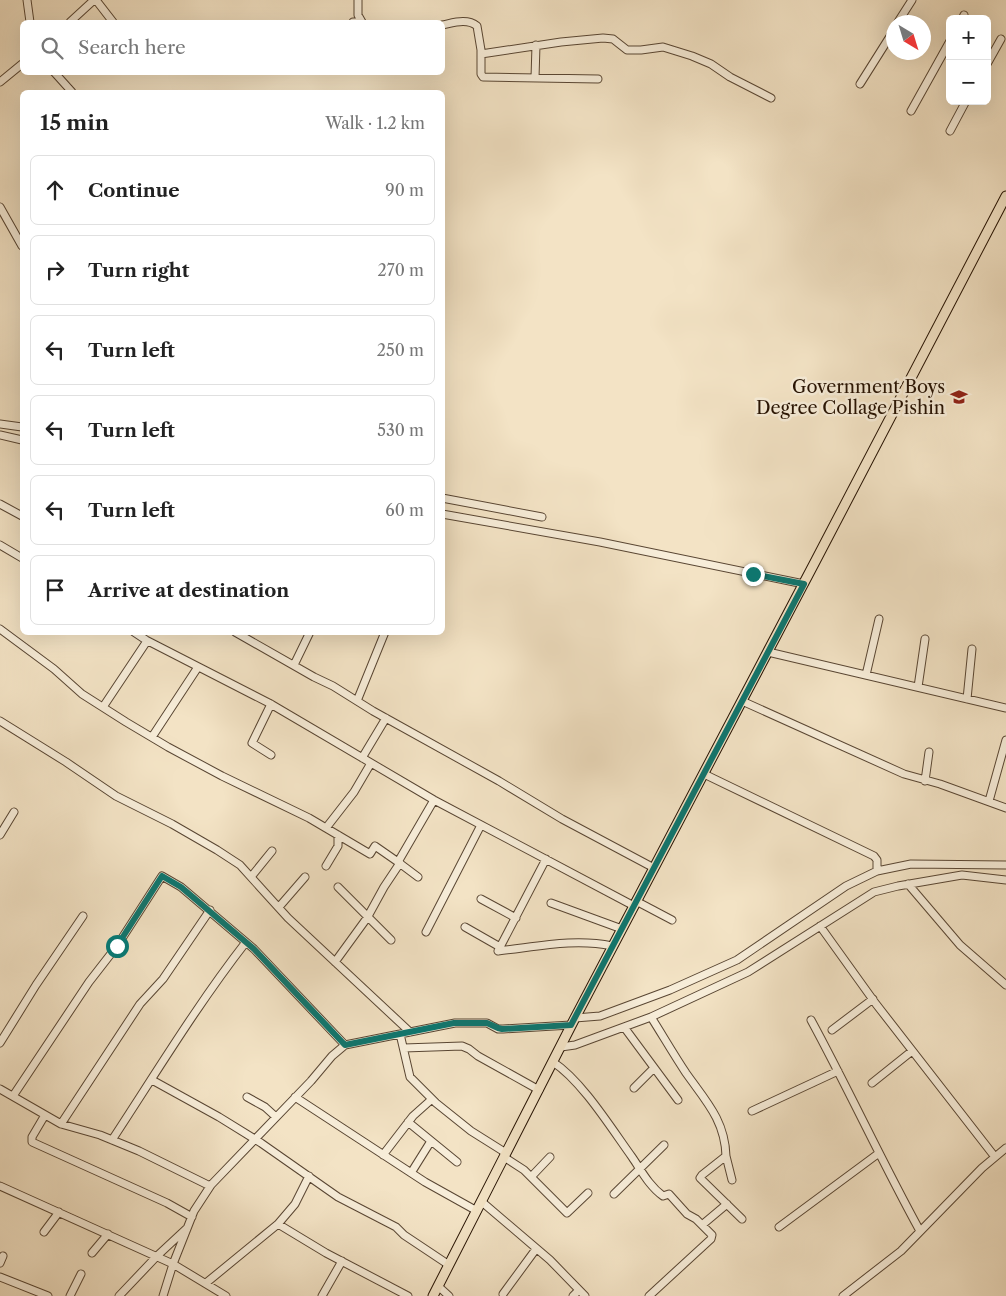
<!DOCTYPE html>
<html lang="en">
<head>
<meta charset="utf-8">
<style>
  :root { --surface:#fff; --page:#f6f6f6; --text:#222; --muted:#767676; --line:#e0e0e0 }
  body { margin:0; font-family:"Libre Caslon Text",serif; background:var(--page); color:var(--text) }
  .controls { position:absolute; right:15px; top:15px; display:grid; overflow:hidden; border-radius:8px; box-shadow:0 5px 20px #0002 }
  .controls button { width:45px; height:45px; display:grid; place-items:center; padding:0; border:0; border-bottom:1px solid var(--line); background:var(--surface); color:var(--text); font:25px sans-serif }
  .compass { position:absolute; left:886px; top:15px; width:45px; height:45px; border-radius:50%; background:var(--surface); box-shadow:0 5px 20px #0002; rotate:142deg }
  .stop { position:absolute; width:15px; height:15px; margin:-11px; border:4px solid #0f766e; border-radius:50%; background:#fff }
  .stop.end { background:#0f766e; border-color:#fff; box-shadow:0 1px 5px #0008 }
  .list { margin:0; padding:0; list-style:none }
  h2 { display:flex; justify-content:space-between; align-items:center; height:65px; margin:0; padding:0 20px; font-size:21px }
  h2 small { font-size:16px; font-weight:400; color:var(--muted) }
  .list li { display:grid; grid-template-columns:32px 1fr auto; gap:15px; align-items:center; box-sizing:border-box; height:70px; margin:0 10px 10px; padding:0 10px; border:1px solid var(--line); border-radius:8px }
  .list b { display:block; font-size:19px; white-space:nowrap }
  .list em { font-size:16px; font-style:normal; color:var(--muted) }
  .icon { flex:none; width:28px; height:28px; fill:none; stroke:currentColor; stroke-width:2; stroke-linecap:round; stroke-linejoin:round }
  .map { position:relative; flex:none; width:1006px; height:1296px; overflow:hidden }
  .search { position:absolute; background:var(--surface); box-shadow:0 5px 20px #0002; left:20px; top:20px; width:425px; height:55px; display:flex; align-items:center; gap:12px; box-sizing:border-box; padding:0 18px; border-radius:8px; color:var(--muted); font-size:19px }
  .panel { position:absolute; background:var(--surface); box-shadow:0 5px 20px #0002; left:20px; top:90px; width:425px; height:545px; border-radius:8px }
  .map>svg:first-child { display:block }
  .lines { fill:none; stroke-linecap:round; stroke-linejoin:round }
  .minor-casing { stroke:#594633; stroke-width:9 }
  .major-casing { stroke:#261202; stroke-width:11 }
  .minor { stroke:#f7edd9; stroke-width:7 }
  .major { stroke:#f3e3c5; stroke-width:9 }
  .route { stroke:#0f766e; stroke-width:6 }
  .labels { text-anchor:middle; stroke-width:5; stroke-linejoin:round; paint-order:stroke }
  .poi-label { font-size:18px; fill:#261202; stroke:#f7edd9; text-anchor:end }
</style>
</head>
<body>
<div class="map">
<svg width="1006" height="1296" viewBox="0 0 1006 1296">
  <rect width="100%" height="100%" fill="#f3e3c5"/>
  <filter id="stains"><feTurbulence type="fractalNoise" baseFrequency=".004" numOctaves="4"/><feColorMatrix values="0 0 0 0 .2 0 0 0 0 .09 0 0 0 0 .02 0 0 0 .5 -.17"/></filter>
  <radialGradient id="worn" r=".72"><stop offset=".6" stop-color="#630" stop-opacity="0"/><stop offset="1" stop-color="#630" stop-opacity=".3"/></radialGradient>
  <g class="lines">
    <g class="minor-casing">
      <path id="minor" d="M27,0L30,22
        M96,0L113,22
        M358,0V15L362,22
        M962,19L964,15
        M70,22L94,0
        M353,22H361
        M898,22L912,0
        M442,25C453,23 467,18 477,26L481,50V74L483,77L598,79
        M481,54L561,42L603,38L613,39L627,50H641L663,47L692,56L711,64L730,77L771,98
        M987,64L1001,39
        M54,72L72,92
        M535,78L536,45
        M0,82L22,64
        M860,84L894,30
        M911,111L950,41
        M950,131L966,101
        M0,207L22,246
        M0,424L22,427
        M0,435L22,440
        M442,498L542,517
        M0,504L22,516
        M442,514L600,542L804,584
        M0,545L22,558
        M0,629L54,669L82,694L126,722L168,747L222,776L309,818L370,854L375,846L398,862L434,800
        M134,632L146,640L269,703L434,800L634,906
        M235,632L314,677L333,686L373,711L499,781L562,819L654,868
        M768,652L1006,708
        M294,665L310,632
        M866,675L879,619
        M918,687L925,639
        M967,699L972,649
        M357,701L385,632
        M742,701L904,774L940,784L1006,808
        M271,704L252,743L271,755
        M103,707L147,641
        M0,721L66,762L116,796L172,824L217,850L240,865L288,918L410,1032
        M152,737L198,667
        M362,758L386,718
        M704,774L874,856L877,860V871
        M925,781L929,752
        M989,801L1006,740
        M326,828L354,792L371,763
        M0,835L14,812
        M398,862L418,877
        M326,866L338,846V835
        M251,877L272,851
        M908,884L960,945L1006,985
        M338,887L391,940
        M481,899L516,918
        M636,901L672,920
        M551,903L622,929
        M279,907L305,877
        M820,926L876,1004L995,1157
        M465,927L500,947
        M426,932L481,825
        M498,951C536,947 574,938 612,946
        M498,951L546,859
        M335,962L367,918L384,887L400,863
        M651,1017C663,1036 674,1055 686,1073C705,1100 725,1120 726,1156L702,1175L700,1178L742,1219
        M575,1018L600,1016L670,990L737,960L846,886L877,871L911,864L1006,865
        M811,1020C849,1090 882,1162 920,1231
        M624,1027L678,1100
        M832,1030L873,999
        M400,1034L410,1077L436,1103L471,1131L506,1153
        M0,1043L36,985L83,916
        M561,1047L575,1045L651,1017L748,972L874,892L898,886L962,875L1006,880
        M404,1048L462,1046L469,1049L478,1056L539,1090
        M553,1062C582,1081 611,1128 632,1157C641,1170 649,1186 663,1196L669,1194L687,1214L696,1219L712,1235L711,1239L649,1296
        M152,1080L219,1117L261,1143L338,1197L396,1227L404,1235L449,1265
        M872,1083L912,1051
        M634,1088L654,1068
        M0,1089L61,1124L100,1135L139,1151L210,1186
        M13,1096L89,982L117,946L162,876L181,887L254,949L345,1045
        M247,1097L265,1107L276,1117
        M295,1097L425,1182L477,1211
        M752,1111L838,1071
        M45,1115L32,1137V1142L167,1203L192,1217
        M408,1122L457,1162
        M61,1124L140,1004L163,979L210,910
        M112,1140C156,1073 197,1005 246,942
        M383,1155L413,1116L432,1099
        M726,1156L732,1180
        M504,1157L524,1170L567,1213L588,1193
        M411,1173L431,1141
        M309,1176L295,1204L278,1224L326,1253L408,1296
        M531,1177L550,1157
        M0,1186L173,1264L194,1211L211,1185L311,1081L332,1056L345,1045L455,1023H487L498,1029H503L571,1025
        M614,1194L664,1145
        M482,1202L550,1260L585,1296
        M702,1225L727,1204
        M779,1227L879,1153
        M44,1232L59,1212
        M92,1253L108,1234
        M0,1263L3,1256
        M0,1277L48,1296
        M206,1283L278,1224
        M438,1286L449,1296
        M503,1294L536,1249
        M70,1296L81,1274
        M119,1296L157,1256L186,1229
        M163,1296L173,1264L226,1296
        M322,1296L342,1261
        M573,1296L579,1290
        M843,1296L901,1251L982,1168L1006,1148"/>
    </g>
    <g class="major-casing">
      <path id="major" d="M433,1296L575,1018L816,560L1006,196"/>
    </g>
    <use href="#minor" class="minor"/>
    <use href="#major" class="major"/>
  </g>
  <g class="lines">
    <path class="route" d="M117,946L162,876L181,887L254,949L345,1045L454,1023H487L498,1028L502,1029L571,1025L804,584L753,574"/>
  </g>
  <defs>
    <g id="university-bare" transform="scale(1.35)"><path d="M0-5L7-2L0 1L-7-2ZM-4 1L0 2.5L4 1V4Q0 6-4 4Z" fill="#8f2418" stroke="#f7edd9" stroke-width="2.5" paint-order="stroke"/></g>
  </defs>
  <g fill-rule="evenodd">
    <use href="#university-bare" x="959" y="397"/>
  </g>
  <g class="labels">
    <g class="poi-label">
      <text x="945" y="393">Government Boys<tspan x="945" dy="21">Degree Collage Pishin</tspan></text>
    </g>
  </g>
  <rect width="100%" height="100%" filter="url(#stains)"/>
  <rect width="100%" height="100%" fill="url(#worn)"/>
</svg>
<div class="controls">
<button>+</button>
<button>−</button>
</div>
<svg class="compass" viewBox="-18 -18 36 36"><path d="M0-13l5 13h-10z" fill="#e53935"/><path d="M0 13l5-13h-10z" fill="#767676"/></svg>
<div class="stop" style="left:117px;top:946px"></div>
<div class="stop end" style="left:753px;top:574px"></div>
<div class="search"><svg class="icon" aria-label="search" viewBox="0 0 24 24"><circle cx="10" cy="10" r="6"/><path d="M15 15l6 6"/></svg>Search here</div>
<section class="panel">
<h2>15 min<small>Walk · 1.2 km</small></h2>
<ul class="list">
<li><svg class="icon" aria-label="ahead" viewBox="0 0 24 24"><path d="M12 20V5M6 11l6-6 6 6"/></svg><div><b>Continue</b></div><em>90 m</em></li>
<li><svg class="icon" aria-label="right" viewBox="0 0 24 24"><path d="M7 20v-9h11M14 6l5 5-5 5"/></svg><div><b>Turn right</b></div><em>270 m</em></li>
<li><svg class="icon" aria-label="left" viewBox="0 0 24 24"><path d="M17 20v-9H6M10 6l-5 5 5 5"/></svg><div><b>Turn left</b></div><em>250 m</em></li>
<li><svg class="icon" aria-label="left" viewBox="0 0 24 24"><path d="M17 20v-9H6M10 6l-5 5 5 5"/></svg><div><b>Turn left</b></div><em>530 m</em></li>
<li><svg class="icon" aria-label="left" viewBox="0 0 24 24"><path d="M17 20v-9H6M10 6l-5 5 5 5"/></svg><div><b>Turn left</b></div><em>60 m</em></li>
<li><svg class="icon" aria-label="arrive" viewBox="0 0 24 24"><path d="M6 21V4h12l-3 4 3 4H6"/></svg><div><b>Arrive at destination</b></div></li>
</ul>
</section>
</div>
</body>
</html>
